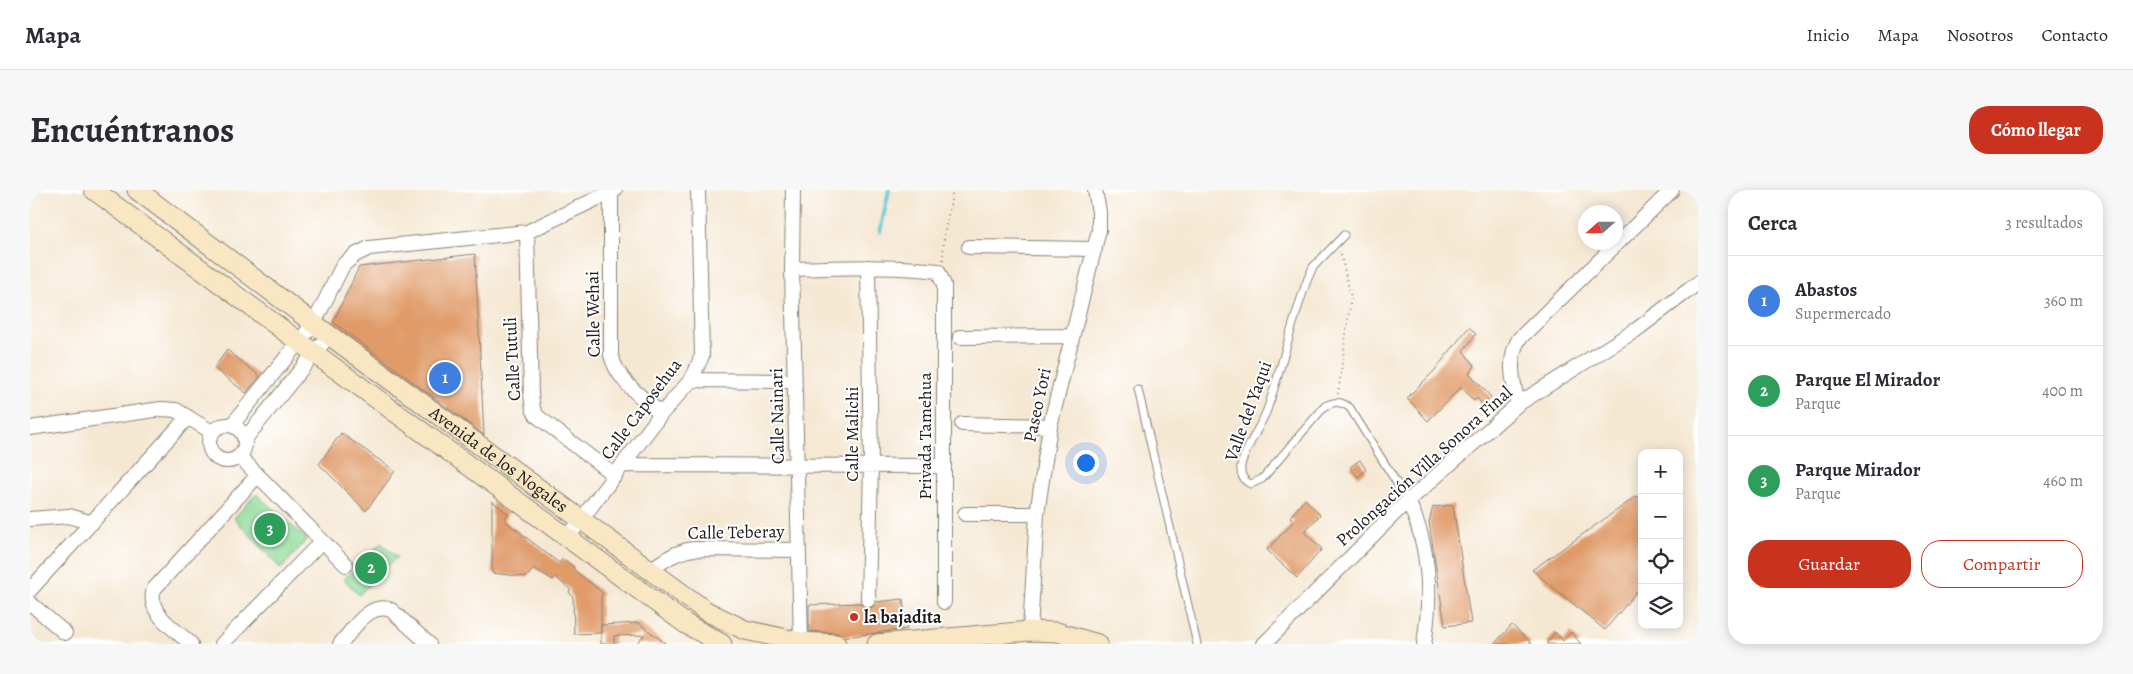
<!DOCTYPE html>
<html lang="es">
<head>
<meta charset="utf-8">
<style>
  :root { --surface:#fff; --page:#f7f7f7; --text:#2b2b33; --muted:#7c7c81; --line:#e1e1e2; --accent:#c8321e }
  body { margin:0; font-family:Alegreya,serif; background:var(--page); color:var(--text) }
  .controls { position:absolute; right:15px; bottom:15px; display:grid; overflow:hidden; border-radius:10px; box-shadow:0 2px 12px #0003 }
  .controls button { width:45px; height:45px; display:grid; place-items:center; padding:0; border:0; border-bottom:1px solid var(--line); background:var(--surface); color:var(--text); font:25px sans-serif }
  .compass { position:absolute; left:1548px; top:15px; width:45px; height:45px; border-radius:50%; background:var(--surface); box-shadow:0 2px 12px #0003; rotate:249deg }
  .you { position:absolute; left:1055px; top:272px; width:18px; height:18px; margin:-12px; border:4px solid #fff; border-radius:50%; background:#1a73e8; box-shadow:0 0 0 8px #1a73e833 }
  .badge { display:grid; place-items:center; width:32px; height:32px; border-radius:50%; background:var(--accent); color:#fff; font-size:16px; font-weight:700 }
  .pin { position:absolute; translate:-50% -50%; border:2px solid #fff; box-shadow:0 1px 5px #0006 }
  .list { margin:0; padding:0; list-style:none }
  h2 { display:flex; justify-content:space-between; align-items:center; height:65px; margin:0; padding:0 20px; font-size:21px }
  h2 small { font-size:16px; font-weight:400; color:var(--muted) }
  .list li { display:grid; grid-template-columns:32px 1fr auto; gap:15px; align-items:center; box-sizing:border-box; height:90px; padding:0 20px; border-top:1px solid var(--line) }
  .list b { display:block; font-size:19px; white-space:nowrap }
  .list p { margin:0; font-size:16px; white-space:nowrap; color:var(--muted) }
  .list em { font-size:16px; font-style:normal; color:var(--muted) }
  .actions { display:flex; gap:10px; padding:15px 20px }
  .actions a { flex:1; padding:11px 0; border:1px solid var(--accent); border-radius:20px; text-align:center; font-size:18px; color:var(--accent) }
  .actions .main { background:var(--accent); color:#fff }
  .icon { flex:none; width:28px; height:28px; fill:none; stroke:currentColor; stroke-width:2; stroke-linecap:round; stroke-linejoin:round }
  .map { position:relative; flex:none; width:1668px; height:454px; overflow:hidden; border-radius:20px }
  header { display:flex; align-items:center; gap:30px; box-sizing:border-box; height:70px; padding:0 25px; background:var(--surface); border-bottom:1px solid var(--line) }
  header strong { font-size:24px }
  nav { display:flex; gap:28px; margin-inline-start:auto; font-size:18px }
  .intro { display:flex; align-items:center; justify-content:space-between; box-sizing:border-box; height:120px; padding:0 30px }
  h1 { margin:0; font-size:35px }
  .button { padding:12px 22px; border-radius:20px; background:var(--accent); color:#fff; font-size:18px; font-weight:700 }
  main { display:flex; gap:30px; padding:0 30px }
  aside { flex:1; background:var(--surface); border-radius:20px; box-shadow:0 2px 12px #0003 }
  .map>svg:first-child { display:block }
  .green { fill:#8edb99; stroke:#557c5a }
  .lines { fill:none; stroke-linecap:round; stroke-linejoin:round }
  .stream { stroke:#59c5d3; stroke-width:4 }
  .building { fill:#e09b69 }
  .service-casing { stroke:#888278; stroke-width:9 }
  .minor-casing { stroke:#888278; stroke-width:16 }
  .secondary-casing { stroke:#888278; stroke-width:21 }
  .path { stroke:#888278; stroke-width:2; stroke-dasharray:1 4; stroke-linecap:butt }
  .service { stroke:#fff; stroke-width:7 }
  .minor { stroke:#fff; stroke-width:14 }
  .secondary { stroke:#f9e7c3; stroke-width:19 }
  .poi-dot { fill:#c8321e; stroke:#fff; stroke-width:2 }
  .labels { text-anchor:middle; stroke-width:4; stroke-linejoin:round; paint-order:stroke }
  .street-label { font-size:18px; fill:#1c1c1c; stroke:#fff }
  .poi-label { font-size:18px; font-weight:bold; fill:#1c1c1c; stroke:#fff; text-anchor:start }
</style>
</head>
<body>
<header>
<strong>Mapa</strong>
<nav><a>Inicio</a><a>Mapa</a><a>Nosotros</a><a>Contacto</a></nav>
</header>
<div class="intro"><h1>Encuéntranos</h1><a class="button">Cómo llegar</a></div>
<main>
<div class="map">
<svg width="1668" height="454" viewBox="0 0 1668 454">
  <rect width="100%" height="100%" fill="#fff"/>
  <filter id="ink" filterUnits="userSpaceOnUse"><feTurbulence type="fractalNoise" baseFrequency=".02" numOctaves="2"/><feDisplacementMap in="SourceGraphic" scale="10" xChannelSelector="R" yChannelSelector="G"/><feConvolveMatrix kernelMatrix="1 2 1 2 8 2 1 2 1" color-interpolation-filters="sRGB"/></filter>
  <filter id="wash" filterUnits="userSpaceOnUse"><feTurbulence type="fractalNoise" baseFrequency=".0096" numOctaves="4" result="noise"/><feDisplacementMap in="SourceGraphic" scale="20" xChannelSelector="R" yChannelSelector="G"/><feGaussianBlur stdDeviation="1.12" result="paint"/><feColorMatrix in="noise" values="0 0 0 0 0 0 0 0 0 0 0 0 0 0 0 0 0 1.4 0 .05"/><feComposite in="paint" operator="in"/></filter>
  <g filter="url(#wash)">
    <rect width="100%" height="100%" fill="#f5e8d3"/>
    <path class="green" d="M226,304L277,349L251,379L204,328Z
      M351,353L367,367L329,405L314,389Z"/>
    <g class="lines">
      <path class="stream" d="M850,42L859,0"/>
    </g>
    <g id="blocks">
      <path class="building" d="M445,64L454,245L303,132L329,77Z
        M1439,137L1446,144L1433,161L1445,176L1439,183L1461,207L1453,216L1447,208L1444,211L1431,197L1398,231L1377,208L1404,181Z
        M197,160L230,186L216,203L184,178Z
        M311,243L365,281L336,321L289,274Z
        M1330,270L1336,280L1328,287L1320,277Z
        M1607,306L1612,309V395L1575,440L1502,380Z
        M1275,309L1290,325L1274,342L1292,359L1267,388L1237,360L1264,331L1260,327Z
        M462,311L478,324L474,330L529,373L533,369L544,377L543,379L573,403L571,406V443L544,444L543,407L539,402L541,400L525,387L523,390L504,378L497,387L462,383Z
        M1423,315L1441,433L1415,436L1399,332L1403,317Z
        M873,409L877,439L814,447L807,443L779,441V415L830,413L833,417L838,419L843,417L846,412Z
        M609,433L636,454H606L614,445L584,446V454H571V435Z
        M1482,435L1502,454H1464Z
        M1525,442L1533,451L1541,442L1551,454H1516Z"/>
    </g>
  </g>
  <g filter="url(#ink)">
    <use href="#blocks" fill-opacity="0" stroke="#888278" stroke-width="1"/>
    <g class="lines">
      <g class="service-casing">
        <path id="service" d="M1314,45L1283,77L1278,88C1262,131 1252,177 1237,220C1231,236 1213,262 1211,276C1210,284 1213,291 1221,294L1232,289L1295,216C1305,211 1311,211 1320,218L1378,311
          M1108,199L1167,454"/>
      </g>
      <g class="minor-casing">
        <path id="minor" d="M763,0L762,79L771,452
          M581,2V165C588,192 611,206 631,224
          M497,42L501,204L503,219L507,226L585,286
          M939,57L1065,59
          M762,79C811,78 860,75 908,81L914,95V412
          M930,147L1041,146
          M661,190L764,191
          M1488,214C1483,192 1477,169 1489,149L1642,0
          M932,234L1020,236
          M179 253a18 18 0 1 1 36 0a18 18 0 1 1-36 0Z
          M202,235L284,133L313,75L325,65L339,58L497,42L585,0
          M0,238L131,219L146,220L182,242
          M215,249L299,145
          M210,267L316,375
          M594,275L913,276
          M1378,311C1400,356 1402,405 1394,454
          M935,324H1007
          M0,329L39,326L62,333
          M538,347L631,224L661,190L672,166L668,0
          M619,381C633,371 645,362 663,359L769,360
          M0,400L158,227
          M838,410L841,275L838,77
          M0,413L35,443
          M1000,441L1007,324L1020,236L1069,40V22L1065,0
          M161,454C145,439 116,423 124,399L227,286
          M192,454L292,351
          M310,454C323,440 339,411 361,420L399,454
          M1234,454L1369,319L1488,214L1606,140L1668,93"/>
      </g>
      <g class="secondary-casing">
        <g id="secondary">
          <path d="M64,0L284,163L656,434L692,454"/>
          <path id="s1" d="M107,0L299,145L676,421L715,440L771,452L806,454"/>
          <path d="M847,454L1000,441L1027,442L1068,454"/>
        </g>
      </g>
      <path class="path" d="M913,70L914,46L923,0
        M1308,204L1321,107L1310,61"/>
      <use href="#service" class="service"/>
      <use href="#minor" class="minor"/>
      <use href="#secondary" class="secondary"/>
    </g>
  </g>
  <circle class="poi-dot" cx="824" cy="427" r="5"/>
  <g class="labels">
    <g class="street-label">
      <text transform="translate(563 124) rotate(-91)" y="6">Calle Wehai</text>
      <text transform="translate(482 169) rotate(-93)" y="6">Calle Tutuli</text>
      <text transform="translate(1007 215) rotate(-78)" y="6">Paseo Yori</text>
      <text transform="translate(611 219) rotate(-53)" y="6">Calle Caposehua</text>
      <text transform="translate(1218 221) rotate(-70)" y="6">Valle del Yaqui</text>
      <text transform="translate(747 226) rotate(-91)" y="6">Calle Nainari</text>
      <text transform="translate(822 244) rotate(-90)" y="6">Calle Malichi</text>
      <text transform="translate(895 246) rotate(-90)" y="6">Privada Tamehua</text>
      <text dy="6" stroke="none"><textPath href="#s1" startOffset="451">Avenida de los Nogales</textPath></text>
      <text transform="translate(1394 276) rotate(-42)" y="6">Prolongación Villa Sonora Final</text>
      <text transform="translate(706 342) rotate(-1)" y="6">Calle Teberay</text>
    </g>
    <g class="poi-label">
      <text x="834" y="433">la bajadita</text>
    </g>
  </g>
</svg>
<div class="controls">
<button>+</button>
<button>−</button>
<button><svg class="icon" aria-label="locate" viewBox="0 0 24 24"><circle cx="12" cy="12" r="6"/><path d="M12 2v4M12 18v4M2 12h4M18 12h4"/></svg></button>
<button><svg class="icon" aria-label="layers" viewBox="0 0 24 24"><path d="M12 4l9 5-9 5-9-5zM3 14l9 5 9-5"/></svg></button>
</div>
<svg class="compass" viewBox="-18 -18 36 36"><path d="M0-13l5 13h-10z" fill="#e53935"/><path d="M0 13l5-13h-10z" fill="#7c7c81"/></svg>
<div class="you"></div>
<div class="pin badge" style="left:415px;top:188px;background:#3f7fe0">1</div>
<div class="pin badge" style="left:341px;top:378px;background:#2e9e5b">2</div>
<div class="pin badge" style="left:240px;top:339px;background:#2e9e5b">3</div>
</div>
<aside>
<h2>Cerca<small>3 resultados</small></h2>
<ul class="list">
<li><span class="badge" style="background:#3f7fe0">1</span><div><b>Abastos</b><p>Supermercado</p></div><em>360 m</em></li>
<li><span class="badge" style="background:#2e9e5b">2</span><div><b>Parque El Mirador</b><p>Parque</p></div><em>400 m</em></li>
<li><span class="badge" style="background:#2e9e5b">3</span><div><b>Parque Mirador</b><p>Parque</p></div><em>460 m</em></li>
</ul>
<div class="actions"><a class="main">Guardar</a><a>Compartir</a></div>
</aside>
</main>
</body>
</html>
